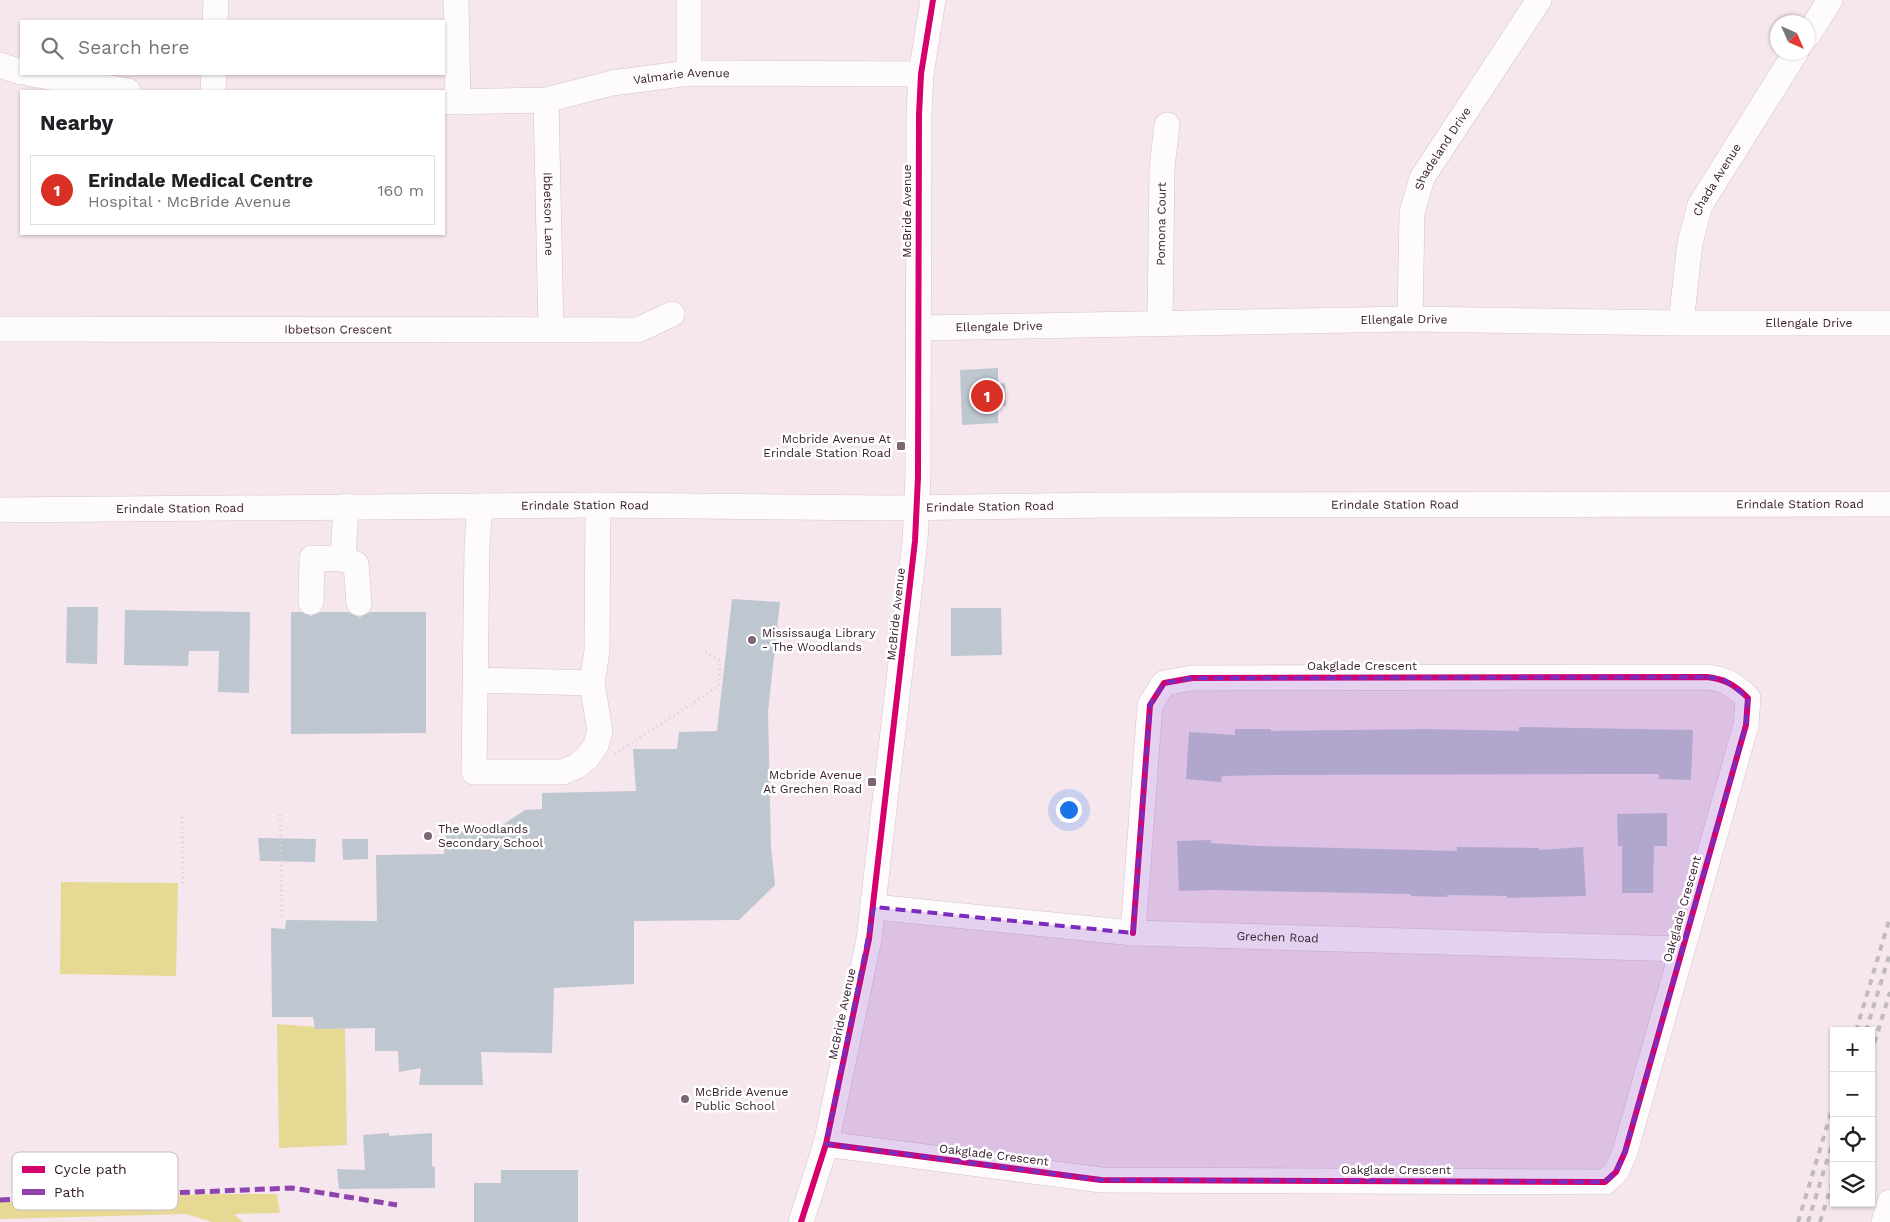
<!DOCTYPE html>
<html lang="en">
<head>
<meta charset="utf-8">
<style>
  :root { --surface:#fff; --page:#f6f6f6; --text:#202124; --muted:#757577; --line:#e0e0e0; --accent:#d93025 }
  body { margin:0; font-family:"Work Sans",sans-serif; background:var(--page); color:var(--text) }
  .controls { position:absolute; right:15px; bottom:15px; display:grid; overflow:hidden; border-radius:0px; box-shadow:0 1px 4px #0004 }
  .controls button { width:45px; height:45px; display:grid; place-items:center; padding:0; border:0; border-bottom:1px solid var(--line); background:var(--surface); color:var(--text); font:25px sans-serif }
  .compass { position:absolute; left:1770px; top:15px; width:45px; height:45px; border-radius:50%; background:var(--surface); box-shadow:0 1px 4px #0004; rotate:135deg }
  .you { position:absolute; left:1068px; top:809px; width:18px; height:18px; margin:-12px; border:4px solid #fff; border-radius:50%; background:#1a73e8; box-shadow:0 0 0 8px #1a73e833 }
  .badge { display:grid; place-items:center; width:32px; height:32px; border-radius:50%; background:var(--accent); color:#fff; font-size:16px; font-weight:700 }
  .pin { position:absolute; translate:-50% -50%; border:2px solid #fff; box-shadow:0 1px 5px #0006 }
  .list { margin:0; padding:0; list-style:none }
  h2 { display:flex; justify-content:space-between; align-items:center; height:65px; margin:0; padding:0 20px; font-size:21px }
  h2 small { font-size:16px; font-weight:400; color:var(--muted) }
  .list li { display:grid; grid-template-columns:32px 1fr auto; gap:15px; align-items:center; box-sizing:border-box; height:70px; margin:0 10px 10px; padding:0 10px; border:1px solid var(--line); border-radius:0px }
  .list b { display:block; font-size:19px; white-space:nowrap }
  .list p { margin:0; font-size:16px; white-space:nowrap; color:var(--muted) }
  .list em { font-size:16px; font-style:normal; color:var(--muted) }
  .icon { flex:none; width:28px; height:28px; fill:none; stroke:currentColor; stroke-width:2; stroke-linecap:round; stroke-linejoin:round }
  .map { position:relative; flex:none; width:1890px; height:1222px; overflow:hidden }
  .search { position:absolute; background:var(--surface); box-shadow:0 1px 4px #0004; left:20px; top:20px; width:425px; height:55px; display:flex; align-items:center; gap:12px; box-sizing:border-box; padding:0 18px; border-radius:0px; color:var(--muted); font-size:19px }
  .panel { position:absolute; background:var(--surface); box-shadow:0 1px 4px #0004; left:20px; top:90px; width:425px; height:145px; border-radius:0px }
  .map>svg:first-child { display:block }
  .green { fill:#e6d994 }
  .building { fill:#bec6d0 }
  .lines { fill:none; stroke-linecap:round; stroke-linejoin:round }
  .minor-casing { stroke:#d6c2cd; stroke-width:26 }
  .path { stroke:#d5d0d3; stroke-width:3; stroke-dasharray:1 4; stroke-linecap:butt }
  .minor { stroke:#fefbfc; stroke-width:25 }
  .rail { stroke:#bfbabd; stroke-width:4; stroke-dasharray:6 6; stroke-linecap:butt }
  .quiet { stroke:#8e44ad; stroke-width:5; stroke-dasharray:10 5; stroke-linecap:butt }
  .cycleway-casing { stroke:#fff; stroke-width:9 }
  .cycleway { stroke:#d6006c; stroke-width:6 }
  .marked { fill:#7b2cbf; fill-opacity:0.2; stroke:#7b2cbf; stroke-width:4; stroke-dasharray:10 6; stroke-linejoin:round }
  .poi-dot { fill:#7c6572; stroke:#fff; stroke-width:2 }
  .labels { text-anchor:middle; stroke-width:5; stroke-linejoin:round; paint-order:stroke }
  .street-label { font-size:12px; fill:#3a202f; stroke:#fff }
  .poi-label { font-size:12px; fill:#3a202f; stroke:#fff; text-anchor:start }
  .key { fill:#fff; stroke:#c4bcc1; stroke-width:1 }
  .key-label { font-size:14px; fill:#3a202f }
</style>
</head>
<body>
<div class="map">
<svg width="1890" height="1222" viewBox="0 0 1890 1222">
  <rect width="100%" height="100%" fill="#f6e6ee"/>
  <path class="green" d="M61,882L178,883L176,976L60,974Z
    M277,1024L345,1029L347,1145L279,1148Z
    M211,1194H277L280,1213L234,1214L243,1222H212L186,1214L0,1219V1202Z"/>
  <path class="building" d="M998,368V384L1005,383L1006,406H998V423L962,425L960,370Z
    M732,599L780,602L768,711L771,847L775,885L739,920L634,921V984L554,988L552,1053L481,1052L483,1085H419L421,1068L399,1072L398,1051H375V1028L315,1029L313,1017H272L271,928L285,929L286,920L377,921L376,855L444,854L446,832H492L525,810L542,809V793L636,791L633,749H677L679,732L717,731Z
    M67,607H98L97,664L66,663Z
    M951,608H1001L1002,655L951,656Z
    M125,610L250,612L249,693L218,692L219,651H189L188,666L124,665Z
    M291,612H301L311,616L321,612H348L360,617L370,612H426V733L291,734Z
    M1519,727L1693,730L1691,780L1659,779V774H1601L1271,775L1222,776L1221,782L1186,779L1189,732L1235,735V729H1271V731L1426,729L1519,731Z
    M1667,813V846H1654L1653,893H1622V846H1618L1617,814Z
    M258,838L316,839L315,862L260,861Z
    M368,839V859L343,860L342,839Z
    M1211,840V843L1258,846L1457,851V847L1539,848V850L1583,847L1586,896L1507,898V896L1447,895V897L1411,896V894L1212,890L1179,891L1177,841Z
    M389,1133V1136L432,1133V1167L435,1166V1188L339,1189L337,1169L365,1170L363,1135Z
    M501,1170H578V1222H474V1183H501Z"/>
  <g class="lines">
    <g class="minor-casing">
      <g id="minor">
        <path d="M456,0L458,102"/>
        <path d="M689,0V73"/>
        <path d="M215,21L216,0"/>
        <path d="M1808,35L1830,0"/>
        <path d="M0,65L21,72"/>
        <path d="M32,74L128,91"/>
        <path d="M213,91L214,74"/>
        <path id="s1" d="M546,100L551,329"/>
        <path id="s2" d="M444,102L546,100L612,83L689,73L921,74"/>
        <path id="s3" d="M1410,319L1412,213L1422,178L1539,0"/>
        <path id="s4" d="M1681,323L1690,243L1700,205L1796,52"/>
        <path id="s5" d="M1160,324L1162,167L1167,125"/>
        <path id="s6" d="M918,328L1410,319L1681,323H1890"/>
        <path id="s7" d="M0,329L638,330L672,314"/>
        <path d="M480,506L477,546L474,772H563L577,766L588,757L596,745L600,731L592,683L597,651L598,505"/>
        <path id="s8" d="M0,510L598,505L888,508L1110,505L1890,504"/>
        <path d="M343,559L346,506"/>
        <path d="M311,602L312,558L343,559L356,564L359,603"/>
        <path d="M476,680L592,683"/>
        <path id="s9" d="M874,907L1133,933L1682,949"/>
        <path d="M826,1144L1101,1180L1605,1182L1616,1172L1625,1152L1746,725L1748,698C1735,685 1725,679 1707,677L1192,678L1164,683L1150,705L1133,933"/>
        <path d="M801,1222L826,1144L869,939L915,541L918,477L919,115L921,74L933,0"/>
        <path d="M1884,1222L1890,1202"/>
      </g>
    </g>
    <path class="path" d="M615,754L719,686L720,661L702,650
      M280,815L282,920
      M182,817L183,883"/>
    <use href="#minor" class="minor"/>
    <path class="rail" d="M1856,1031L1890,917
      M1866,1031L1890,953
      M1871,1054L1890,992
      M1798,1222L1834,1103
      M1808,1222L1834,1138
      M1820,1222L1834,1177"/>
    <path class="quiet" d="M0,1200L292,1188L397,1205"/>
    <g class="cycleway-casing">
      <path id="cycleway" d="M826,1144L1101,1180L1605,1182L1616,1172L1625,1152L1746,725L1748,698C1735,685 1725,679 1707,677L1192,678L1164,683L1150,705L1133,933
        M801,1222L826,1144L869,939L915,541L918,477L919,115L921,74L933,0"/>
    </g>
    <use href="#cycleway" class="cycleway"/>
  </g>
  <path class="marked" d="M1707,677L1723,679L1748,698L1746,725L1625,1152L1616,1172L1605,1182L1101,1180L826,1144L874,907L1133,933L1150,705L1164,683L1192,678Z"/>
  <g class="poi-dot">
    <rect x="896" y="441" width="10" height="10" rx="2.5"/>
    <circle cx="752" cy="640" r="5"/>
    <rect x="867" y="777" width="10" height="10" rx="2.5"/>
    <circle cx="428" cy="836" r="5"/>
    <circle cx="685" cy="1099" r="5"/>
  </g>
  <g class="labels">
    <g class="street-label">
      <text dy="4" stroke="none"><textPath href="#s2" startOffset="240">Valmarie Avenue</textPath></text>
      <text dy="4" stroke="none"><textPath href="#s3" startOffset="178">Shadeland Drive</textPath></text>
      <text dy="4" stroke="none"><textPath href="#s4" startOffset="150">Chada Avenue</textPath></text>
      <text transform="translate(907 211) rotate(-90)" y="4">McBride Avenue</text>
      <text dy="4" stroke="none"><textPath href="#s1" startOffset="114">Ibbetson Lane</textPath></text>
      <text dy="4" stroke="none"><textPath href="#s5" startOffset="100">Pomona Court</textPath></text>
      <text dy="4" stroke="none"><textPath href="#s6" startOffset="486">Ellengale Drive</textPath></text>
      <text dy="4" stroke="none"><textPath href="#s6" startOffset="891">Ellengale Drive</textPath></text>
      <text dy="4" stroke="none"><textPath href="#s6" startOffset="81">Ellengale Drive</textPath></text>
      <text dy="4" stroke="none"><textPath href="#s7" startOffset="338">Ibbetson Crescent</textPath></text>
      <text dy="4" stroke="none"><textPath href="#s8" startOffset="1800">Erindale Station Road</textPath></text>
      <text dy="4" stroke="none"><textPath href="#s8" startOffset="1395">Erindale Station Road</textPath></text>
      <text dy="4" stroke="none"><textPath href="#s8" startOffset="585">Erindale Station Road</textPath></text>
      <text dy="4" stroke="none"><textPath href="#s8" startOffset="990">Erindale Station Road</textPath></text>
      <text dy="4" stroke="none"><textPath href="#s8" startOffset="180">Erindale Station Road</textPath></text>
      <text transform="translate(896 614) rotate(-84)" y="4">McBride Avenue</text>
      <text x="1362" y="670">Oakglade Crescent</text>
      <text transform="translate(1682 909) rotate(-74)" y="4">Oakglade Crescent</text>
      <text dy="4" stroke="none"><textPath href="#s9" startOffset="405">Grechen Road</textPath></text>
      <text transform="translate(842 1014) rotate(-78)" y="4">McBride Avenue</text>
      <text transform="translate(994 1155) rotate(7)" y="4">Oakglade Crescent</text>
      <text x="1396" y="1174">Oakglade Crescent</text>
    </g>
    <g class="poi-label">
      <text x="891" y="443" text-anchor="end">Mcbride Avenue At<tspan x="891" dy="14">Erindale Station Road</tspan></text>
      <text x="762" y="637">Mississauga Library<tspan x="762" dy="14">- The Woodlands</tspan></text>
      <text x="862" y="779" text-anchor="end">Mcbride Avenue<tspan x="862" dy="14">At Grechen Road</tspan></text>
      <text x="438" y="833">The Woodlands<tspan x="438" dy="14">Secondary School</tspan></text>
      <text x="695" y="1096">McBride Avenue<tspan x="695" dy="14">Public School</tspan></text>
    </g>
  </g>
  <rect x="12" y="1152" width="166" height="58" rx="8" class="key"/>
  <rect x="22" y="1166" width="23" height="7" fill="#d6006c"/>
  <rect x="22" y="1189" width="23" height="6" fill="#8e44ad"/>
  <g class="key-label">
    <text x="54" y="1174">Cycle path</text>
    <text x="54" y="1197">Path</text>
  </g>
</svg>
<div class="controls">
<button>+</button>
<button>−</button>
<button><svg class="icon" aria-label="locate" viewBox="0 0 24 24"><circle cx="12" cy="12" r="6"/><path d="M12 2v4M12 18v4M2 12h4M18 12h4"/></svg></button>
<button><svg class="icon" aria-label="layers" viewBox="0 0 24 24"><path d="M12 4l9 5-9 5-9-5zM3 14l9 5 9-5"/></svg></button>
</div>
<svg class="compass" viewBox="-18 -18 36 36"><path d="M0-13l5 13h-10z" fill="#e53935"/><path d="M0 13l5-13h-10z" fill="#757577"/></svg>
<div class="you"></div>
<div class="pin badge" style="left:987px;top:396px">1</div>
<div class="search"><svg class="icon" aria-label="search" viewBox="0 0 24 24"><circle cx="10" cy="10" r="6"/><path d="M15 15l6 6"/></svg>Search here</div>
<section class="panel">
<h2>Nearby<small></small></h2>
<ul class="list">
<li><span class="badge">1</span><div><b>Erindale Medical Centre</b><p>Hospital · McBride Avenue</p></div><em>160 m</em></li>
</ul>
</section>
</div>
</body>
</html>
